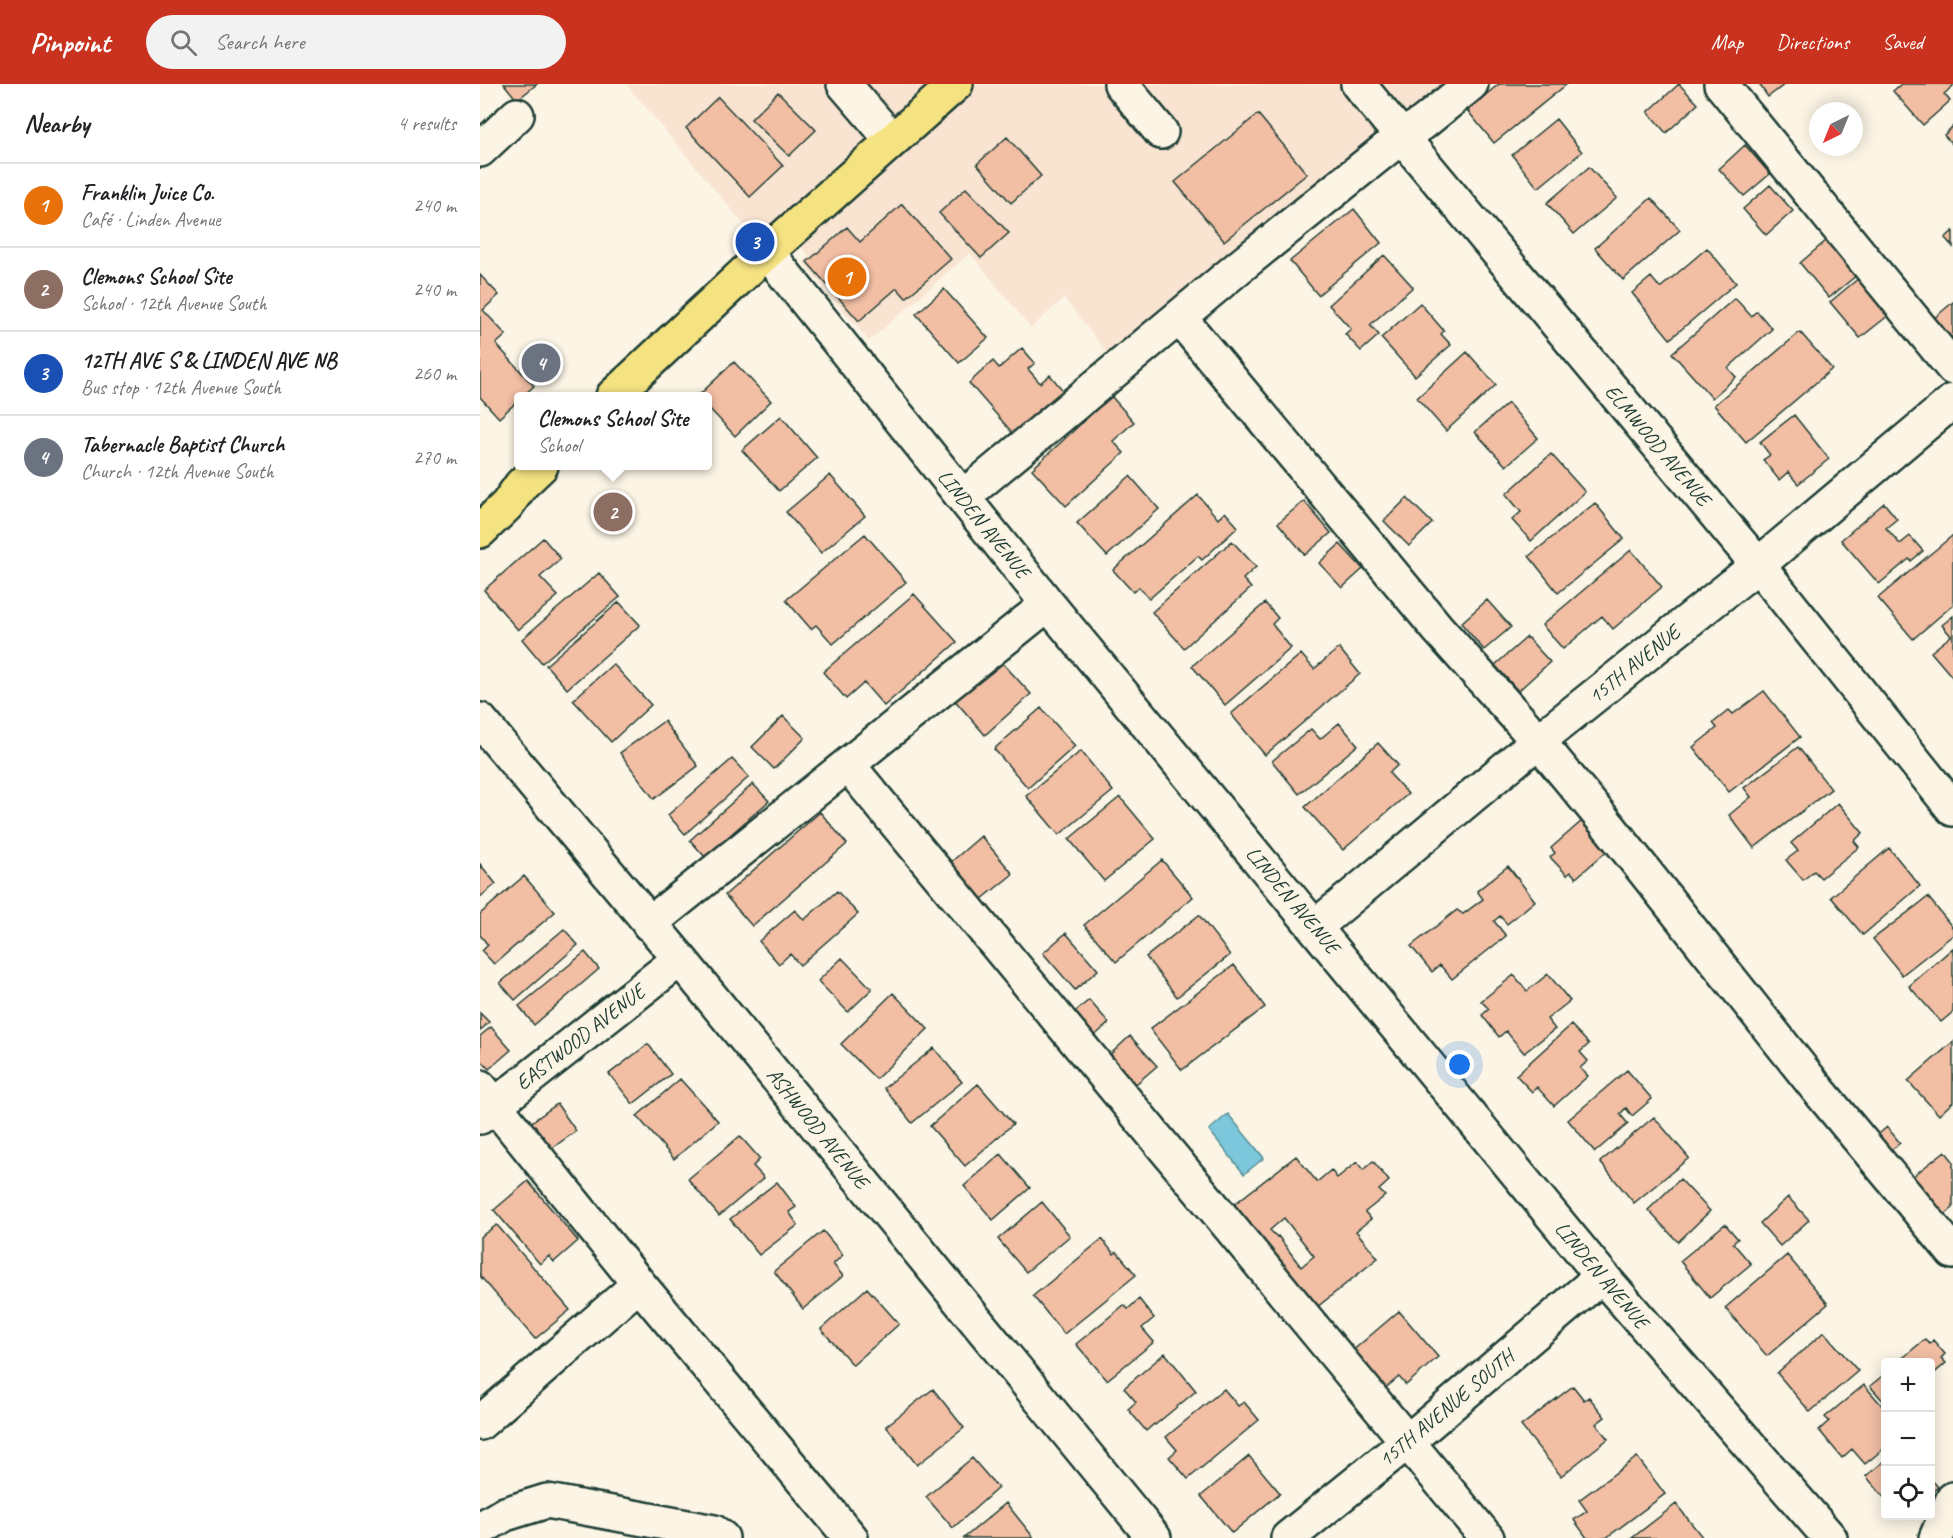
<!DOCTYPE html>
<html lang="en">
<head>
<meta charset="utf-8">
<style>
  :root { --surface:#fff; --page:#f2f2f2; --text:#202124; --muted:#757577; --line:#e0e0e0; --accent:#c8321e }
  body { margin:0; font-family:Caveat,sans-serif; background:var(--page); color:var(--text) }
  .controls { position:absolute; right:18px; bottom:18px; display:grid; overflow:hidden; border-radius:6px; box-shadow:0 3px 15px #0003 }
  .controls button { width:54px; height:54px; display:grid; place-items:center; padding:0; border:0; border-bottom:2px solid var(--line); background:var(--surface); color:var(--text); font:30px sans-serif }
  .compass { position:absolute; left:1329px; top:18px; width:54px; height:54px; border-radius:50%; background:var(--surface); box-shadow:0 3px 15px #0003; rotate:223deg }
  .you { position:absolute; left:980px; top:981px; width:21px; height:21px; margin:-15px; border:4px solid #fff; border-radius:50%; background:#1a73e8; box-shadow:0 0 0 9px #1a73e833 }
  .badge { display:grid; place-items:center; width:39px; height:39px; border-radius:50%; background:var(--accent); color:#fff; font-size:20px; font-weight:700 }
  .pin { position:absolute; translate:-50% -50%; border:3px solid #fff; box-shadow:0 2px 6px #0006 }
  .popup { position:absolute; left:34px; top:308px; width:198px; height:78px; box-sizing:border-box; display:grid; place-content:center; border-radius:6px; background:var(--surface); filter:drop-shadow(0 2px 4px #0005); font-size:20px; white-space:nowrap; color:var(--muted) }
  .popup b { font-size:22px; color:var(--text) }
  .popup::after { content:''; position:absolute; left:50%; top:100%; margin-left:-12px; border:12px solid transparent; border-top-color:var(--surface) }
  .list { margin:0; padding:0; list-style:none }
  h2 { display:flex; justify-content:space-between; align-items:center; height:78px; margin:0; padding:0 24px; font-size:26px }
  h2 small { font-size:20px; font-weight:400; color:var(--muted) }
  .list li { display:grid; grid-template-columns:39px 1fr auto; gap:18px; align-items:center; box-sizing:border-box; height:84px; padding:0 24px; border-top:2px solid var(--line) }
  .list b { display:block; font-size:22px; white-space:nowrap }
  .list p { margin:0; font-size:20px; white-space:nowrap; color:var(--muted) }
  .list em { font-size:20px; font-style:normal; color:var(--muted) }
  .icon { flex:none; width:33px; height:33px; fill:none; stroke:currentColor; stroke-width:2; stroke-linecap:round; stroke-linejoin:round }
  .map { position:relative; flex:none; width:1473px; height:1454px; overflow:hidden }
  header { display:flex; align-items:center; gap:36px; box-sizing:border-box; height:84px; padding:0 30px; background:var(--accent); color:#fff }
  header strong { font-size:28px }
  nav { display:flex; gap:33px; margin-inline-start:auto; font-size:21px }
  .search { width:420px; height:54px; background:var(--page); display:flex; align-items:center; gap:15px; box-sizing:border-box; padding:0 21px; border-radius:33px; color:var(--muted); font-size:22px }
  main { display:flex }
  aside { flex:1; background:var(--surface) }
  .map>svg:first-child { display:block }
  .built { fill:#f9e4d2 }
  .water { fill:#7cc7db; stroke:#579098; stroke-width:1.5 }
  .building { fill:#f2bea4; stroke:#1f3d34; stroke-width:1.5; fill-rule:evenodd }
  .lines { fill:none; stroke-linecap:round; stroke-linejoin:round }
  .minor-casing { stroke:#1f3d34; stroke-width:38 }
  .major-casing { stroke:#1f3d34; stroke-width:38 }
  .minor { stroke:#fcf5e5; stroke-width:33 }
  .major { stroke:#f5e382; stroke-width:33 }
  .labels { text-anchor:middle; stroke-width:4.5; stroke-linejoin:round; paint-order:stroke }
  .street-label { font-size:21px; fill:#1f3d34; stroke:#fcf5e5 }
</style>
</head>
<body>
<header>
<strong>Pinpoint</strong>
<div class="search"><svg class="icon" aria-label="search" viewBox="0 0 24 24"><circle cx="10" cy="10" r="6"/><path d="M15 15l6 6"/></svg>Search here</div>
<nav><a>Map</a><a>Directions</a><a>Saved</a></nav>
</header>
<main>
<aside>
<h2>Nearby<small>4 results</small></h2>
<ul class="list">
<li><span class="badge" style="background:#e8710a">1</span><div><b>Franklin Juice Co.</b><p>Café · Linden Avenue</p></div><em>240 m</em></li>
<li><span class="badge" style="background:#8d6e63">2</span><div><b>Clemons School Site</b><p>School · 12th Avenue South</p></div><em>240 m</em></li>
<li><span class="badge" style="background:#1a4fb4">3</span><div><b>12TH AVE S &amp; LINDEN AVE NB</b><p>Bus stop · 12th Avenue South</p></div><em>260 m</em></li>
<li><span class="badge" style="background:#6b7280">4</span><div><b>Tabernacle Baptist Church</b><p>Church · 12th Avenue South</p></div><em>270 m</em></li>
</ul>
</aside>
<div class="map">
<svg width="1473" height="1454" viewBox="0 0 1473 1454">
  <rect width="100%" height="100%" fill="#fcf5e5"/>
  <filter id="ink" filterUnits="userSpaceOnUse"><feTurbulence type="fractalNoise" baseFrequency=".0167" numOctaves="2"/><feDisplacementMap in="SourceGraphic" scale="12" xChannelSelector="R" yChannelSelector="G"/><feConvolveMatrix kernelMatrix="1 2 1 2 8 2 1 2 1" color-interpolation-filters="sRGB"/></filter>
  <g filter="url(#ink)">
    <path class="built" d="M146,0H991L638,283L584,214L551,244L490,169L389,257L323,178L329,172L310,149L287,168Z"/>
    <path class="water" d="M748,1030L784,1074L764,1090L729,1046Z"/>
    <path class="building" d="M24,0H57L37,16Z
      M1019,0H1087L1014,59L987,26Z
      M1199,0L1218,20L1186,49L1168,28Z
      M1279,0H1305L1288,13Z
      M1421,0H1473V2L1464,10L1470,17L1443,41L1413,7Z
      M298,8L336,46L309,72L271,35Z
      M238,13L303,82L270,113L206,44Z
      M778,30L827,90L744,157L695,98Z
      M1076,35L1102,68L1058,104L1032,71Z
      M1473,42V61L1464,51Z
      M527,53L561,92L531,119L497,80Z
      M1265,61L1290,90L1264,112L1239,85Z
      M1109,83L1137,114L1094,150L1067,119Z
      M1290,101L1313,127L1286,151L1263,125Z
      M486,104L529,149L501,174L459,129Z
      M1171,114L1200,146L1143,196L1115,164Z
      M422,120L471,175L426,214L417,204L379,237L327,178L367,143L380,158Z
      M874,125L901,159L838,211L810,177Z
      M1473,147V163L1465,154Z
      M1347,156L1377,191L1349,214L1320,179Z
      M1227,164L1256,199L1190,255L1152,209L1171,193L1180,204Z
      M904,171L933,203L890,241L899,251L881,267L865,250L871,245L849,221Z
      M0,191L19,211L3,226L26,251L16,260L54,302L43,312H39V316L19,334L0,313Z
      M1379,194L1409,231L1380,254L1350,218Z
      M464,205L508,254L479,279L436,230Z
      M1255,214L1271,232L1277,227L1292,245L1248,284L1256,293L1232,314L1192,269Z
      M1473,218V274L1446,241Z
      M940,219L964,247L961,250L971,261L935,292L901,254Z
      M1320,248L1352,285L1266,358L1234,321Z
      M542,264L555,279L548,285L560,299L570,291L586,310L536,353L489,299L513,277L519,284Z
      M987,268L1016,301L966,347L937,314Z
      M254,278L291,317L255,352L228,323V312H218Z
      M631,312L654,338L633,357L644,369L586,422L552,385Z
      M1028,319L1058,354L1026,382L995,348Z
      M1314,331L1349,375L1318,400L1308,388L1299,396L1283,376L1290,371L1280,358Z
      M301,332L337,374L299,407L262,366Z
      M1071,370L1105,408L1051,457L1032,436L1041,428L1026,410Z
      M350,391L385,432L341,469L306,428Z
      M650,392L679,425L627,472L597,439Z
      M718,411L738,435L745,428L758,443L722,476L718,472L669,515L659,503L653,508L633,486Z
      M927,414L952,439L929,462L904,437Z
      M824,417L851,449L825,471L798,439Z
      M1115,419L1144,455L1078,509L1049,472Z
      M1404,419L1417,435L1406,444L1420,460L1430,452L1443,467L1431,477L1429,475L1399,500L1361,456Z
      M385,450L426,498L353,560L336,541L331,545L306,516Z
      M1473,451V521L1433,555L1398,514Z
      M63,454L81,475L60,493L78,512L38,546L4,506Z
      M752,457L776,483L763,495L771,504L704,564L672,528Z
      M860,460L883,485L862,504L839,479Z
      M1151,466L1182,503L1133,545L1122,532L1083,565L1062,541Z
      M119,489L140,513L62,579L42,555Z
      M434,510L477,558L404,622L384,599L366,615L343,588Z
      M1007,516L1031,543L1004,566L981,539Z
      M139,518L160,541L87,605L66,581Z
      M785,519L798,534L792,540L811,564L745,621L712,582Z
      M1473,532V594L1451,568L1471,552L1462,541Z
      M1047,553L1070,578L1038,607L1015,581Z
      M859,564L880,590L785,671L751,630L821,570L834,585Z
      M517,573L551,610L505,651L472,613Z
      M133,580L171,621L131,658L93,616Z
      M1284,607L1320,653L1249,708L1213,663L1237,644L1233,639L1249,626L1253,630Z
      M561,624L595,662L548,704L514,665Z
      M303,632L325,654L294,685L272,663Z
      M184,637L218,682L174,715L140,669Z
      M859,639L878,661L819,710L792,677L831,645L840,655Z
      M898,659L918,681L909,689L928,710L863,766L825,723Z
      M1318,663L1351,705L1274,764L1249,731L1271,713L1264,704Z
      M601,667L633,707L579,751L546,712Z
      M252,675L269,693L205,750L188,731Z
      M273,700L289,717L225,773L210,756Z
      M640,713L675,755L624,797L589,755Z
      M1358,719L1383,749L1374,757L1379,763L1341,794L1334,787L1323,796L1306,776L1318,767L1311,759Z
      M340,728L367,760L272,842L245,811Z
      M1103,736L1129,765L1096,794L1091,788L1087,791L1070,773L1075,769L1071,764Z
      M501,752L533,790L502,815L471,778Z
      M1409,764L1440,802L1383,851L1351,813Z
      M682,776L713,813L636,878L604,841Z
      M0,780L16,800L0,813Z
      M1028,782L1055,817L1027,840L1020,832L1014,837L1026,852L972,895L960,881L952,888L931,862L977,826L983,830L1003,815L997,807Z
      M44,792L75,828L14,880L2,867L8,861L0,851V830Z
      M357,807L378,830L320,881L310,870L299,880L279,857L315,826L324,836Z
      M1448,813L1473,844V851L1422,891L1393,855Z
      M719,831L750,871L697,913L666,873Z
      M84,845L98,861L35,916L20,899Z
      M586,849L618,886L595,906L563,869Z
      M1473,864V928L1461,938L1429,902Z
      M105,868L119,885L54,941L39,922Z
      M362,874L392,905L368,928L338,897Z
      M754,881L785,923L702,986L670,945Z
      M1068,890L1090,917L1067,935L1075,945L1044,969L1026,947L1019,953L1002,931L1009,925L1001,917L1034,891L1047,907Z
      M413,909L448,945L396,995L361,960Z
      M609,916L629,939L611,955L590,932Z
      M0,929L9,938L0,947Z
      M1091,941L1109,960L1100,968L1108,977L1100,984L1108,992L1074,1022L1057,1003L1052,1008L1036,991Z
      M11,943L31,966L9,985L0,975V952Z
      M650,952L677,982L650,1005L624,976Z
      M1473,958V1018L1459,1031L1428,997Z
      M168,960L191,990L153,1020L129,990Z
      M454,964L482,998L432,1039L404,1004Z
      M1147,986L1172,1015L1152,1032L1146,1024L1140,1030L1148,1040L1115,1068L1088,1036Z
      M200,995L238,1037L194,1075L157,1032Z
      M498,1000L533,1040L485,1082L450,1042Z
      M77,1020L96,1047L68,1067L49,1040Z
      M1174,1033L1209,1074L1154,1119L1120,1078Z
      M1407,1043L1420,1059L1406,1070L1393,1055Z
      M260,1052L280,1075L273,1082L284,1094L239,1132L208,1095Z
      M1465,1067L1473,1077V1124L1463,1132L1432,1093Z
      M521,1070L550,1104L513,1136L484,1102Z
      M816,1072L837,1098L851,1086L857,1094L877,1078L883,1086L893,1077L909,1097L899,1106L905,1112L885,1128L891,1135L876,1147L898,1174L831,1228L748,1125ZM804,1134L834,1172L821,1183L798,1152L797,1153L790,1146Z
      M1200,1095L1230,1127L1198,1158L1168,1126Z
      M48,1097L98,1157L74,1178L69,1172L60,1180L14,1126Z
      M297,1098L316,1123L309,1128L318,1141L279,1171L250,1135Z
      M1308,1113L1329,1136L1300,1162L1280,1139Z
      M562,1118L590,1152L546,1188L518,1155Z
      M1245,1140L1258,1155L1253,1159L1271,1180L1230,1214L1200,1177Z
      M17,1141L90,1226L55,1255L0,1192V1153Z
      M343,1147L363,1171L353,1180L363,1192L323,1225L294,1187Z
      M622,1155L634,1170L637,1168L656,1191L584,1250L553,1212Z
      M1307,1171L1348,1220L1287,1272L1245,1224Z
      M387,1204L419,1240L373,1281L341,1245Z
      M659,1215L674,1234L662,1244L674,1258L627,1296L596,1260L644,1221L648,1225Z
      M919,1227L958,1273L926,1301L919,1293L903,1306L871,1268Z
      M1344,1248L1378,1287L1330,1328L1297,1289Z
      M1445,1255L1450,1260L1453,1256L1465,1270L1461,1274L1466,1279L1450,1293V1278H1418Z
      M685,1269L716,1307L675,1341L674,1340L666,1347L648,1325L656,1318L644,1304Z
      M1406,1289V1320L1390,1302Z
      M1384,1301L1406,1326V1363L1385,1380L1372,1365L1362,1374L1339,1346L1349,1337L1345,1333Z
      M1093,1302L1104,1316L1109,1313L1125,1333L1116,1340L1128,1355L1081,1392L1041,1342Z
      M453,1305L484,1344L437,1381L406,1342Z
      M744,1305L758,1322L764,1318L779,1336L708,1395L689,1373L697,1366L686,1353Z
      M769,1372L800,1409L752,1449L721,1412Z
      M1157,1373L1185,1410L1126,1454H1107L1094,1436L1107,1427L1099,1416Z
      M492,1374L518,1404L473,1444L446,1413Z
      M1406,1376V1416L1386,1392Z
      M1450,1394L1458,1403L1450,1410Z
      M526,1419L554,1454H484Z
      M1196,1420L1223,1454H1152Z"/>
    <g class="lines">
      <g class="minor-casing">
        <path id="minor" d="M364,0L412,56
          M641,0L681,48
          M878,0L1278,481L1473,725
          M1241,0L1473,284
          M0,66L37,31
          M287,168L568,520L1122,1192L1350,1454
          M699,233L958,545L1058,657L1131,745L1335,1002L1473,1168
          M483,413L758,184L921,53L943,39L991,0
          M0,636L200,875L674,1454
          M368,681L1007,1454
          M169,840L568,520
          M835,843L1058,657L1278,481L1473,317
          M0,1003L159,1200L371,1454
          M0,1033L200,875
          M0,1339L159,1200
          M0,1445L25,1430L67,1417L234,1448L242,1454
          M808,1454L927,1358L1122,1192
          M1456,1454L1473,1415"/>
      </g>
      <g class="major-casing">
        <path id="major" d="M133,312L287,168L476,0
          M0,447L27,421L41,401L61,382"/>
      </g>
      <use href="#minor" class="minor"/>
      <use href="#major" class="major"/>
    </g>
  </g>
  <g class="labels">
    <g class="street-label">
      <text transform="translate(1178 361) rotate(50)" y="7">ELMWOOD AVENUE</text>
      <text transform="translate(504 440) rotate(51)" y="7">LINDEN AVENUE</text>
      <text transform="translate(1154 580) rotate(-39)" y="7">15TH AVENUE</text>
      <text transform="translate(813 816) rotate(50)" y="7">LINDEN AVENUE</text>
      <text transform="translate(100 953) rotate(-38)" y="7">EASTWOOD AVENUE</text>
      <text transform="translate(338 1044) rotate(51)" y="7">ASHWOOD AVENUE</text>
      <text transform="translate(1122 1191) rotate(50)" y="7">LINDEN AVENUE</text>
      <text transform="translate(966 1324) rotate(-40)" y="7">15TH AVENUE SOUTH</text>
    </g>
  </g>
</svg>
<div class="controls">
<button>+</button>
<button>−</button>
<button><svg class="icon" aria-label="locate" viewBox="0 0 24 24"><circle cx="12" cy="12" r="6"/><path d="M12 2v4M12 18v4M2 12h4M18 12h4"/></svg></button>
</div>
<svg class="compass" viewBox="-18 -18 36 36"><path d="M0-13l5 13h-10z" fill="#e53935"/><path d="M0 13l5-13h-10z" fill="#757577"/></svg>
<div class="you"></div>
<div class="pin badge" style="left:367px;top:193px;background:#e8710a">1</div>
<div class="pin badge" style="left:133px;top:428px;background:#8d6e63">2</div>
<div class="popup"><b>Clemons School Site</b>School</div>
<div class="pin badge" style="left:275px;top:158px;background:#1a4fb4">3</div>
<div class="pin badge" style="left:61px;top:279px;background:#6b7280">4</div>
</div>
</main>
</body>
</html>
